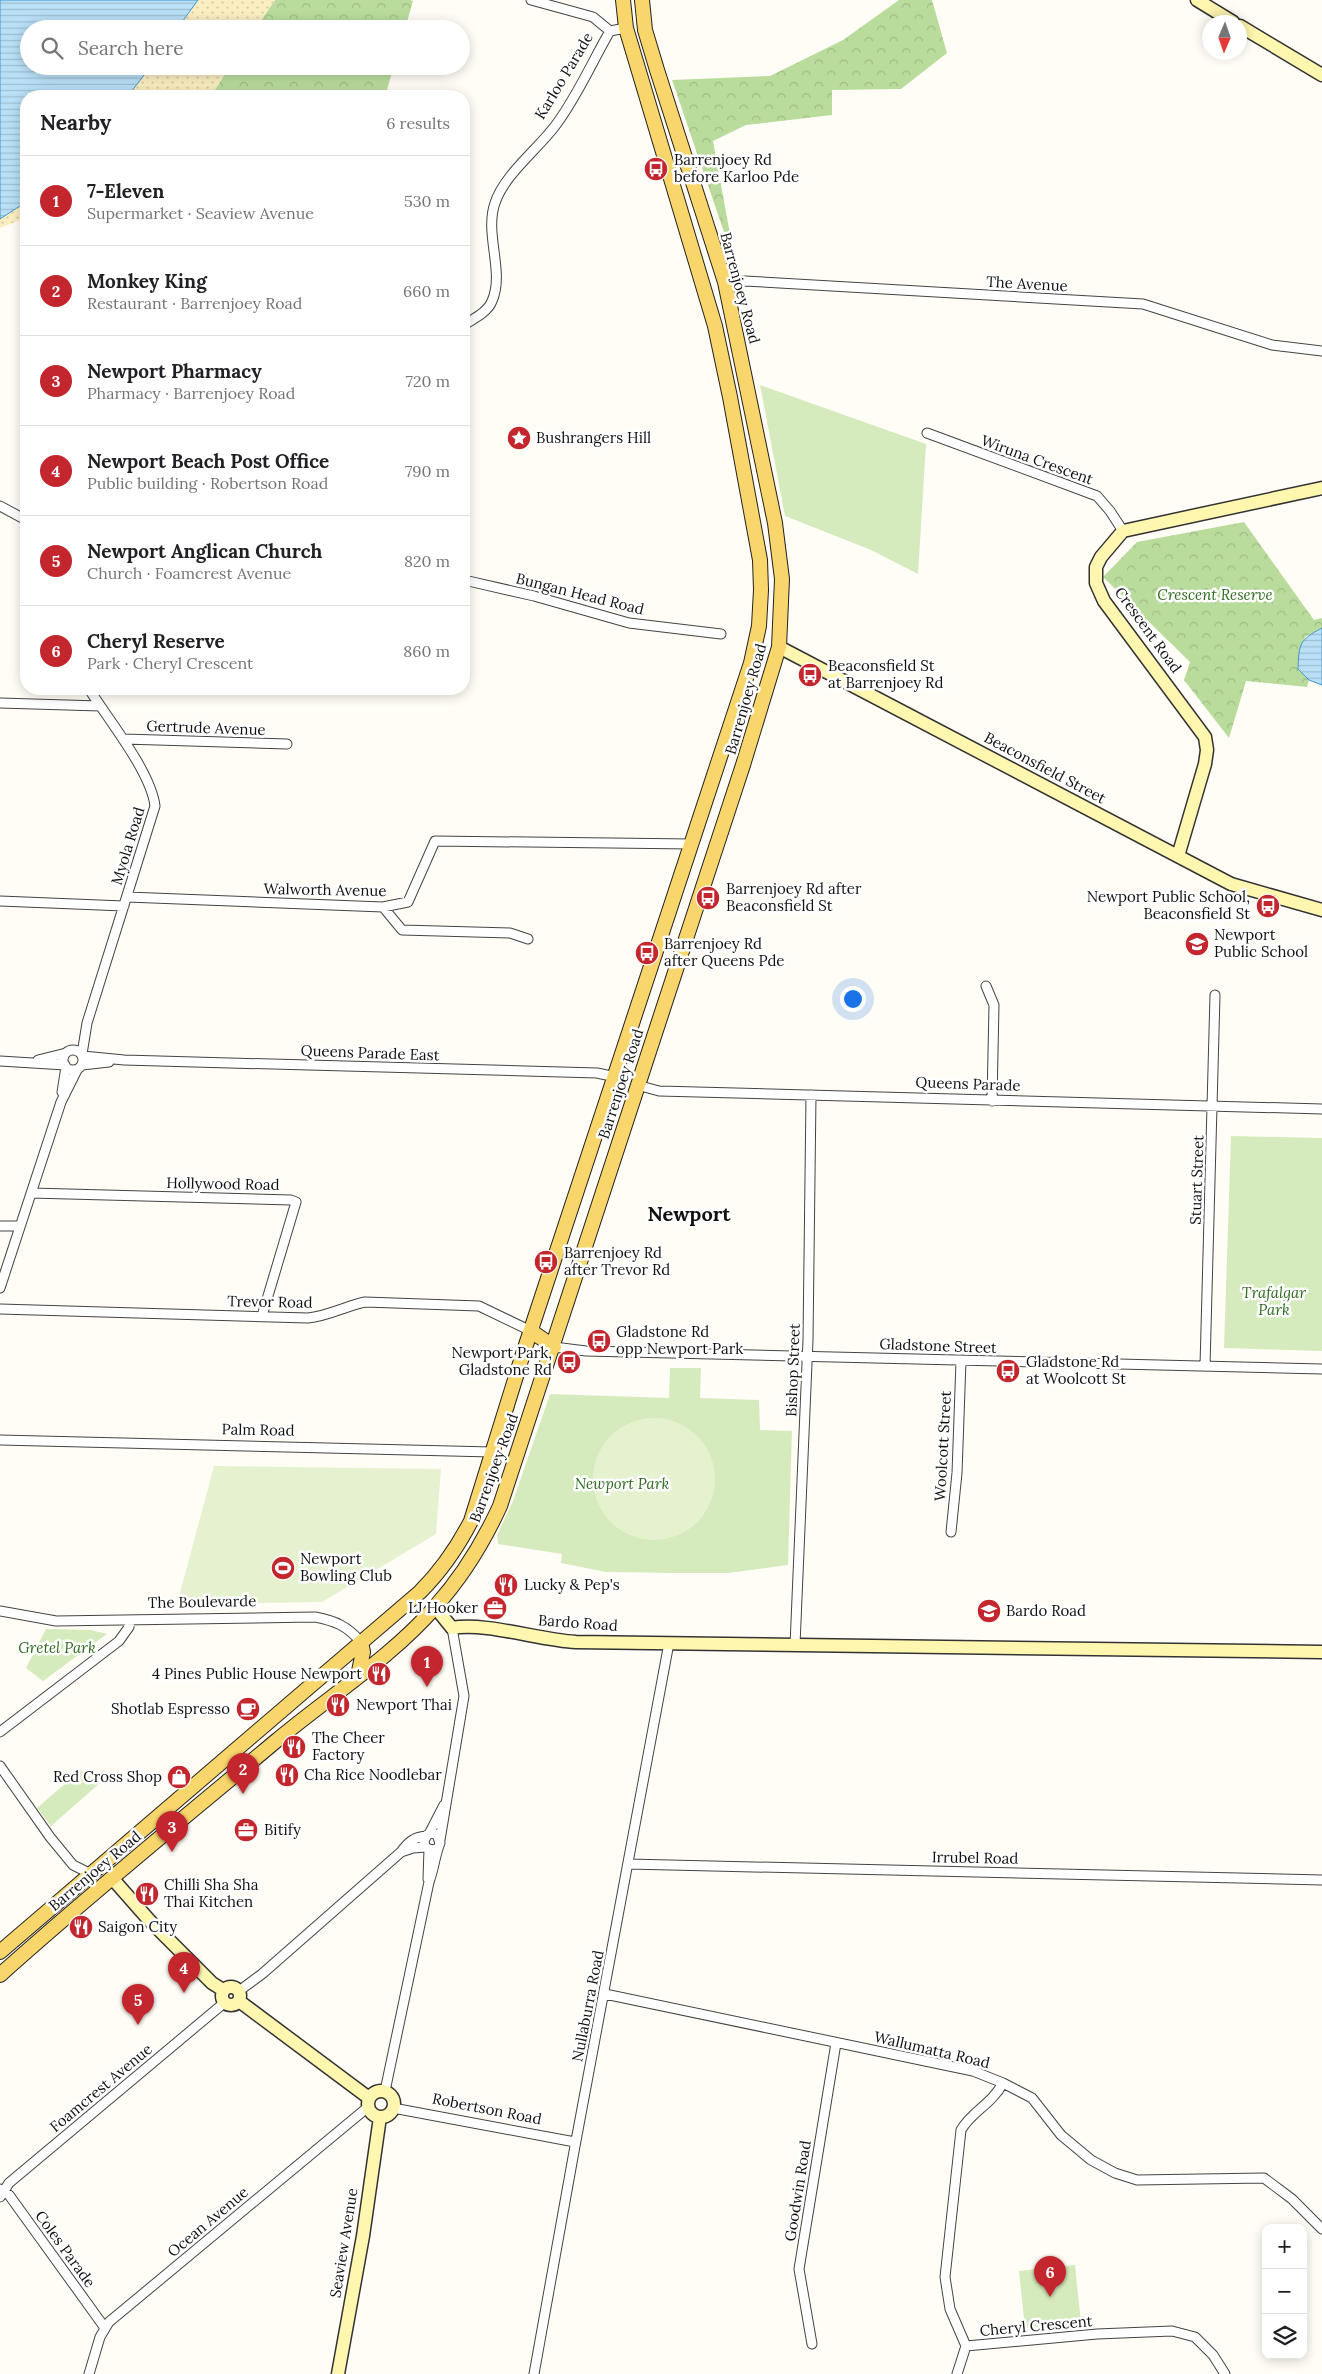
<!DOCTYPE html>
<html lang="en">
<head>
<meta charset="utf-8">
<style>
  :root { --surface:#fff; --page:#f2f2f2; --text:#202124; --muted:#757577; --line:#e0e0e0; --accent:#c4262e }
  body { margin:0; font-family:Lora,serif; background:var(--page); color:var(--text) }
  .controls { position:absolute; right:15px; bottom:15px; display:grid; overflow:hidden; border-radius:10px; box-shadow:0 2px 12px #0003 }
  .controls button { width:45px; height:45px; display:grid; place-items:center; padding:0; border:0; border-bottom:1px solid var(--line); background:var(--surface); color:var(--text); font:25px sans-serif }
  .compass { position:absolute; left:1202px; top:15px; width:45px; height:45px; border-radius:50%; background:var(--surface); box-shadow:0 2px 12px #0003; rotate:182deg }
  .you { position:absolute; left:852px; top:998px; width:18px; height:18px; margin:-12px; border:4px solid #fff; border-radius:50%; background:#1a73e8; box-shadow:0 0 0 8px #1a73e833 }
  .badge { display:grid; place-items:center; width:32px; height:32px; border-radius:50%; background:var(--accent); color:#fff; font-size:16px; font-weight:700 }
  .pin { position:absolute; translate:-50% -41px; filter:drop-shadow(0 1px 2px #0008) }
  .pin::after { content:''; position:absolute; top:26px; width:18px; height:15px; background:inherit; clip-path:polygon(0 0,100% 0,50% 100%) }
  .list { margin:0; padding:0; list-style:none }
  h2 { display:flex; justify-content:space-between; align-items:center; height:65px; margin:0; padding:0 20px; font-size:21px }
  h2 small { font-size:16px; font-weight:400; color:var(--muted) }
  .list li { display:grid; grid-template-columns:32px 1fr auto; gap:15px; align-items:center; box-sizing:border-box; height:90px; padding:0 20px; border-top:1px solid var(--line) }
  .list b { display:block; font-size:19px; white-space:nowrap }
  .list p { margin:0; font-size:16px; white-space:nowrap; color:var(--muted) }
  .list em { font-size:16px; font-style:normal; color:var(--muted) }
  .icon { flex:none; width:28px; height:28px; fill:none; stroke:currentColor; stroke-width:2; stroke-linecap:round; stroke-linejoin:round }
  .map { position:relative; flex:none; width:1322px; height:2374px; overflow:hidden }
  .search { position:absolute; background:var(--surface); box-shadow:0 2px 12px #0003; left:20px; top:20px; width:450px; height:55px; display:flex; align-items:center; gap:12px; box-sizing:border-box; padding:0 18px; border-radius:28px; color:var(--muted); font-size:19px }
  .panel { position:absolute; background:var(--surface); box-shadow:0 2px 12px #0003; left:20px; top:90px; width:450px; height:605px; border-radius:20px }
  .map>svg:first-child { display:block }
  .green { fill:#d5ebbd }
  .forest { fill:url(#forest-crowns) }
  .sand { fill:url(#sand-dots) }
  .pitch { fill:#e6f2cf }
  .water { fill:url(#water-rules); stroke:#3f96cf }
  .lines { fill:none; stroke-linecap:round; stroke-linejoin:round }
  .street-casing { stroke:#444; stroke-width:11 }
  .secondary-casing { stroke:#333; stroke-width:15 }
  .primary-casing { stroke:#222; stroke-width:16 }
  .street { stroke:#fff; stroke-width:9 }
  .secondary { stroke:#fff6b0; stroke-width:12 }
  .primary { stroke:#f9d66b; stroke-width:14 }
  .labels { text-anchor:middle; stroke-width:5; stroke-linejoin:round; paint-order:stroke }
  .street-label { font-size:15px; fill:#111; stroke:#fff }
  .poi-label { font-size:15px; fill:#111; stroke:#fff; text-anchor:start }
  .park-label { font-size:15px; font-style:italic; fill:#2f6b1f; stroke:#fff }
  .district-label { font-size:20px; font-weight:bold; fill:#111; stroke:#fff }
</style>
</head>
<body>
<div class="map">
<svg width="1322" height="2374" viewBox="0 0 1322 2374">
  <defs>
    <pattern id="forest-crowns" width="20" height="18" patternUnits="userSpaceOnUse" patternTransform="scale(1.25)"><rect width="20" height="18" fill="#b9dc9c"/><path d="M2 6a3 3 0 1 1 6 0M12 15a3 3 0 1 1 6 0" fill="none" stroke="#9ebc85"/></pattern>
    <pattern id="sand-dots" width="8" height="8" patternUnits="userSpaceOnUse" patternTransform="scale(1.25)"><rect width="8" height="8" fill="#fbeec1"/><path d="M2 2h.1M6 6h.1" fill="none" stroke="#d6cba5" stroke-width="1.8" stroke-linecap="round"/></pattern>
    <pattern id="water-rules" width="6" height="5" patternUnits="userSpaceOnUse" patternTransform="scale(1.25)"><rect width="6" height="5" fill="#b9e0f7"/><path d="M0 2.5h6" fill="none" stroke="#9ebfd3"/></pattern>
  </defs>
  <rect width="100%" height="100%" fill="#fffdf5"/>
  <path class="green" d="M760,385L926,444L918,574L871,550L785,516Z
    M1231,1136L1322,1138V1351L1224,1348Z
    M670,1368H701L700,1398L759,1400L760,1430L792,1431L788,1565L728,1573H675L606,1572L561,1563L562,1554L498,1544L497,1535L513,1501L550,1394L669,1398Z
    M46,1629L91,1630L107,1634L43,1681L26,1668Z
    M81,1770L93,1779L104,1770L109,1775L51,1826L37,1808Z
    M1075,2265L1081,2323L1025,2328L1019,2271Z"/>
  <path class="forest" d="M275,0H410L413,1L405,29H255Z
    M899,0H932L947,53L901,89L832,90V115L746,125L713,141L736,267L672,80L770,76L843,40Z
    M230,66H394L385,96H211Z
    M1244,522L1314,620L1322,618V628L1305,637L1298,669L1309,680L1307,687L1246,681L1229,738L1184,680L1190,662L1103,577L1137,542Z"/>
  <path class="sand" d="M198,0H275L255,29H177Z
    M151,66H230L211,96H128Z
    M26,202V218L0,228V219Z"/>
  <path class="pitch" d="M593 1479a61 61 0 1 1 122 0a61 61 0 1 1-122 0Z
    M214,1466L441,1469L436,1534L322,1602L177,1604Z"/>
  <path class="water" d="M0,0H198L177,29H29V66H151L128,96H26V202L0,219Z
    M1322,628V685L1309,680L1298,669C1299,644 1299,640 1322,628Z"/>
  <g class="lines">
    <g class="street-casing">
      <path id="street" d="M531,0L593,17L610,31
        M725,282L745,281L1143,304L1272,345L1322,351
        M464,325C473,319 488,312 492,301C505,272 484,234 495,203C504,175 537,150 555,126C576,99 593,60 610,31L626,28
        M927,433L1097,496L1110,511L1123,531
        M0,506L26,520
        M464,580L534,596L629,623L721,634
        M0,703L100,706
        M124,739L287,744
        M127,897L383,907L408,902L435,841L692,844
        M0,901L124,906
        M383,907L402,930L510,933L528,939
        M986,986L994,1005L992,1101
        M63 1060a10 10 0 1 1 20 0a10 10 0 1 1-20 0Z
        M82,1054L87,1023L155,806C151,772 108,719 89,689
        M83,1056L124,1060L597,1073L616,1077
        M38,1060L66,1053
        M0,1061L65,1065
        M82,1065L109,1062
        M637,1085L659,1091L1322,1109
        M62,1092L66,1067
        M31,1193L291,1200L296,1202L262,1316
        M0,1226H19
        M0,1288L61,1102L77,1070
        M0,1309L308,1318C328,1316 346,1306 365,1302L479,1306L531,1331
        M554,1347L586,1351L1322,1369
        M1205,1366L1215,995
        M0,1440L492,1452
        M951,1532L957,1473L961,1361
        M0,1611L56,1621L315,1617C336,1621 347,1626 361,1642
        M795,1645L808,1340L811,1095
        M0,1732L119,1641L129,1627L130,1620
        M0,1766L50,1837L73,1865L91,1874
        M429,1834L444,1805
        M440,1840L464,1696L452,1628
        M401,1852L413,1848L425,1847
        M628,1864L1322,1880
        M428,1879L429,1849
        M239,1991L262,1974L401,1852C408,1842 414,1837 426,1836
        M605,1994L973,2071L1003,2083L1032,2098L1061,2135L1091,2160L1115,2173L1137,2180L1264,2178L1292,2199L1322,2229
        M1003,2083C991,2105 972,2111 961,2130L945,2277L950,2309L966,2346L1097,2334L1172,2331L1195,2337L1213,2355L1225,2374
        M385,2091L429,1882C434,1869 435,1855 440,1843L437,1835L432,1833L427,1835L424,1841L425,1847L431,1850L437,1849
        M393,2108L575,2142
        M0,2189L9,2195L105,2328
        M0,2197L9,2183L224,2003
        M812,2344L799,2269L836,2043
        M89,2374L100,2337L109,2322L368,2107
        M534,2374C577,2130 623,1887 669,1643
        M957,2374L966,2346"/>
    </g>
    <g class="secondary-casing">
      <path id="secondary" d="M1197,0L1233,22
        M1240,26L1322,75
        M779,647L1231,884L1322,910
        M1178,856L1205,764L1207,750L1205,737L1104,601L1096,583V567L1101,557L1123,531L1322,488
        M435,1607L452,1628C486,1622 539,1640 576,1642L1322,1652
        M112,1878L149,1920L212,1983L223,1990
        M222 1996a9 9 0 1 1 18 0a9 9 0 1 1-18 0Z
        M239,2001L369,2098
        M368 2104a13 13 0 1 1 26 0a13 13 0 1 1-26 0Z
        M338,2374L363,2236L380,2117"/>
    </g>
    <g class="primary-casing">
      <path id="primary" d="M531,1331L554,1347
        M358,1676L363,1652L361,1642
        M0,1952L420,1592C441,1571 457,1548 471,1521L522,1357L751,663L759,626L761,590L760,560L730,397L715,326L626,28L623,0
        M0,1975C90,1894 184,1818 276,1741C327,1698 392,1657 435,1607C462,1577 483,1543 500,1506L743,765L779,647L782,579L775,523L725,282L657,70L645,30L642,0"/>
    </g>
    <use href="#street" class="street"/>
    <use href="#secondary" class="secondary"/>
    <use href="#primary" class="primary"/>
  </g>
  <defs>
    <g id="bus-disc" transform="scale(1.25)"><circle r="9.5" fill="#c4262e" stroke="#fff"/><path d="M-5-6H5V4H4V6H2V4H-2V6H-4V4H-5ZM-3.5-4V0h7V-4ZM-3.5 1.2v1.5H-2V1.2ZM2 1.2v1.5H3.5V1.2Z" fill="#fff"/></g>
    <g id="sight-disc" transform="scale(1.25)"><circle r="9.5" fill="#c4262e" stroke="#fff"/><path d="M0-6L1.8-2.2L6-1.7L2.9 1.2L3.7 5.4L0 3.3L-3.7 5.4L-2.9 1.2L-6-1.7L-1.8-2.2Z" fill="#fff"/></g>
    <g id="school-disc" transform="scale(1.25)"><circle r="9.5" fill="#c4262e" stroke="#fff"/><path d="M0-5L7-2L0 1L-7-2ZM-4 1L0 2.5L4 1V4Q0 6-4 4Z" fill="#fff"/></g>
    <g id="stadium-disc" transform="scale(1.25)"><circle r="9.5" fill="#c4262e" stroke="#fff"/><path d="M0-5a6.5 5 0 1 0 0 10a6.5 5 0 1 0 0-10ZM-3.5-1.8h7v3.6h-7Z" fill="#fff"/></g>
    <g id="restaurant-disc" transform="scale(1.25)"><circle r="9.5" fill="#c4262e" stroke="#fff"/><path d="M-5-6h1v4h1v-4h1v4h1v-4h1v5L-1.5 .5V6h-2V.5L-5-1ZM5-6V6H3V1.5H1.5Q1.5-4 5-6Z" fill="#fff"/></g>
    <g id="office-disc" transform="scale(1.25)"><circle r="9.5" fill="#c4262e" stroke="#fff"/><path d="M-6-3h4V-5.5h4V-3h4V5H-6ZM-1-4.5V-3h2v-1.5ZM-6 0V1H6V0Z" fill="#fff"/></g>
    <g id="cafe-disc" transform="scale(1.25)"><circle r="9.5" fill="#c4262e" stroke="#fff"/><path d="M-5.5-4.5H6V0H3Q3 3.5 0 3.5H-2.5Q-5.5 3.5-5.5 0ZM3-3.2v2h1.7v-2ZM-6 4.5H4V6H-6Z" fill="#fff"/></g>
    <g id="shop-disc" transform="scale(1.25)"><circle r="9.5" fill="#c4262e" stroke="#fff"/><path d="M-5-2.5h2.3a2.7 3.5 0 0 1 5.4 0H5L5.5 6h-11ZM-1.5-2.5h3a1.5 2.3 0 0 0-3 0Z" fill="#fff"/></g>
  </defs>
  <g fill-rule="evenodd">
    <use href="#bus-disc" x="656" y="169"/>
    <use href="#sight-disc" x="519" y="438"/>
    <use href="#bus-disc" x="810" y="675"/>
    <use href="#bus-disc" x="708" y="898"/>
    <use href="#bus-disc" x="1268" y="906"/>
    <use href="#school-disc" x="1197" y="944"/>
    <use href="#bus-disc" x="647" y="953"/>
    <use href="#bus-disc" x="546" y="1262"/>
    <use href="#bus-disc" x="599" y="1341"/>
    <use href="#bus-disc" x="569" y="1362"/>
    <use href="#bus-disc" x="1008" y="1371"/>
    <use href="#stadium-disc" x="283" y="1568"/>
    <use href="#restaurant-disc" x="506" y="1585"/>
    <use href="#office-disc" x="495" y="1608"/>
    <use href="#school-disc" x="989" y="1611"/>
    <use href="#restaurant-disc" x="379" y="1674"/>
    <use href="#restaurant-disc" x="338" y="1705"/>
    <use href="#cafe-disc" x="248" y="1709"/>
    <use href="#restaurant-disc" x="294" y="1747"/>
    <use href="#restaurant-disc" x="287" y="1775"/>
    <use href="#shop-disc" x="179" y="1777"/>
    <use href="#office-disc" x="246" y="1830"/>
    <use href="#restaurant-disc" x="147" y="1894"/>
    <use href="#restaurant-disc" x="81" y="1927"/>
  </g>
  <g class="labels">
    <g class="street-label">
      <text transform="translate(564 76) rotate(-59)" y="5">Karloo Parade</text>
      <text transform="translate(1027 284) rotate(3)" y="5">The Avenue</text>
      <text transform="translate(740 288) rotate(75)" y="5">Barrenjoey Road</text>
      <text transform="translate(1037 460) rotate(20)" y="5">Wiruna Crescent</text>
      <text transform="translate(580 594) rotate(14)" y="5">Bungan Head Road</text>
      <text transform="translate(1148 630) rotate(54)" y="5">Crescent Road</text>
      <text transform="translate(746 699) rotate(-74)" y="5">Barrenjoey Road</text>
      <text transform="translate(206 728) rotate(2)" y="5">Gertrude Avenue</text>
      <text transform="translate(1045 768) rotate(28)" y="5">Beaconsfield Street</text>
      <text transform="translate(128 846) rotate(-73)" y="5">Myola Road</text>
      <text transform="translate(325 890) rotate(1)" y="5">Walworth Avenue</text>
      <text transform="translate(370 1053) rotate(2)" y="5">Queens Parade East</text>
      <text transform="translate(621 1084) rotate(-72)" y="5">Barrenjoey Road</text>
      <text transform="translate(968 1084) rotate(2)" y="5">Queens Parade</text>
      <text transform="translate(1197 1180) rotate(-88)" y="5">Stuart Street</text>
      <text transform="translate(223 1184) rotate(1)" y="5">Hollywood Road</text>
      <text transform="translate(270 1302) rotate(1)" y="5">Trevor Road</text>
      <text transform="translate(938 1346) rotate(2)" y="5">Gladstone Street</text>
      <text transform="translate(793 1370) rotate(-88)" y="5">Bishop Street</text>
      <text transform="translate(258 1430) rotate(1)" y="5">Palm Road</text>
      <text transform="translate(943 1446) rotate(-87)" y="5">Woolcott Street</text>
      <text transform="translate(494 1468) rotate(-70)" y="5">Barrenjoey Road</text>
      <text transform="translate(202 1602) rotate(-1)" y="5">The Boulevarde</text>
      <text transform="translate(578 1623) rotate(4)" y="5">Bardo Road</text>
      <text transform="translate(975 1858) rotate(1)" y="5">Irrubel Road</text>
      <text transform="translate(95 1871) rotate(-40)" y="5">Barrenjoey Road</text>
      <text transform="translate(588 2006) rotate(-79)" y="5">Nullaburra Road</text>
      <text transform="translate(932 2050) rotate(13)" y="5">Wallumatta Road</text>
      <text transform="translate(101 2088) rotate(-40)" y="5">Foamcrest Avenue</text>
      <text transform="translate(487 2109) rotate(11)" y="5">Robertson Road</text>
      <text transform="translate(798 2191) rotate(-81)" y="5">Goodwin Road</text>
      <text transform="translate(208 2222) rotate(-40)" y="5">Ocean Avenue</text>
      <text transform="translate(344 2243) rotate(-81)" y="5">Seaview Avenue</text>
      <text transform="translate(65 2249) rotate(54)" y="5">Coles Parade</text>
      <text transform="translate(1036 2326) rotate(-5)" y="5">Cheryl Crescent</text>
    </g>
    <g class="poi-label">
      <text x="674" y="165">Barrenjoey Rd<tspan x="674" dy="17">before Karloo Pde</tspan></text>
      <text x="536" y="443">Bushrangers Hill</text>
      <text x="828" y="671">Beaconsfield St<tspan x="828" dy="17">at Barrenjoey Rd</tspan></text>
      <text x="726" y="894">Barrenjoey Rd after<tspan x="726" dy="17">Beaconsfield St</tspan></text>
      <text x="1250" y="902" text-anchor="end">Newport Public School,<tspan x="1250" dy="17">Beaconsfield St</tspan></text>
      <text x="1214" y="940">Newport<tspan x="1214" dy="17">Public School</tspan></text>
      <text x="664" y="949">Barrenjoey Rd<tspan x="664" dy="17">after Queens Pde</tspan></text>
      <text x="564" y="1258">Barrenjoey Rd<tspan x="564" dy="17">after Trevor Rd</tspan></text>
      <text x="616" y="1337">Gladstone Rd<tspan x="616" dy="17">opp Newport Park</tspan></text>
      <text x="552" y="1358" text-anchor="end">Newport Park,<tspan x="552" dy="17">Gladstone Rd</tspan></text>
      <text x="1026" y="1367">Gladstone Rd<tspan x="1026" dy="17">at Woolcott St</tspan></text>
      <text x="300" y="1564">Newport<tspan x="300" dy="17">Bowling Club</tspan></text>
      <text x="524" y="1590">Lucky &amp; Pep's</text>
      <text x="478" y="1613" text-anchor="end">LJ Hooker</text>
      <text x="1006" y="1616">Bardo Road</text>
      <text x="362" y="1679" text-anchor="end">4 Pines Public House Newport</text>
      <text x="356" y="1710">Newport Thai</text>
      <text x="230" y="1714" text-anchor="end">Shotlab Espresso</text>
      <text x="312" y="1743">The Cheer<tspan x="312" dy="17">Factory</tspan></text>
      <text x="304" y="1780">Cha Rice Noodlebar</text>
      <text x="162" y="1782" text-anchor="end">Red Cross Shop</text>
      <text x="264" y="1835">Bitify</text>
      <text x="164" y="1890">Chilli Sha Sha<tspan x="164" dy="17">Thai Kitchen</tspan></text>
      <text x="98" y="1932">Saigon City</text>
    </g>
    <g class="park-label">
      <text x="1215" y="600">Crescent Reserve</text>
      <text x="1274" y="1298">Trafalgar<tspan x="1274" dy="17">Park</tspan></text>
      <text x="622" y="1489">Newport Park</text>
      <text x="57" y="1653">Gretel Park</text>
    </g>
    <g class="district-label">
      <text x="689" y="1221">Newport</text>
    </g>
  </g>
</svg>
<div class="controls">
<button>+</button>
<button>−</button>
<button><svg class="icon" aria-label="layers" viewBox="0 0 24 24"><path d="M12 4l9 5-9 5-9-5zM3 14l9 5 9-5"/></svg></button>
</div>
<svg class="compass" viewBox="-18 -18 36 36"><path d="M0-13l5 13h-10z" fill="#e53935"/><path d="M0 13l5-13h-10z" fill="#757577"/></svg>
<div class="you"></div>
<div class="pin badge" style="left:427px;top:1687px">1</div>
<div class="pin badge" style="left:243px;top:1794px">2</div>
<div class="pin badge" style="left:172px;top:1852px">3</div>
<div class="pin badge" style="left:184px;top:1993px">4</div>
<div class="pin badge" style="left:138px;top:2025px">5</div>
<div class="pin badge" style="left:1050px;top:2297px">6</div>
<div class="search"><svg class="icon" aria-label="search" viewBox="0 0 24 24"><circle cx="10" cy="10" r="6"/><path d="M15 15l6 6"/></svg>Search here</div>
<section class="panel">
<h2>Nearby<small>6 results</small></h2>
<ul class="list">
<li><span class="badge">1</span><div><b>7-Eleven</b><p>Supermarket · Seaview Avenue</p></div><em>530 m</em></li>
<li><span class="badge">2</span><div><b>Monkey King</b><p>Restaurant · Barrenjoey Road</p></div><em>660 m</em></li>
<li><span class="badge">3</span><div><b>Newport Pharmacy</b><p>Pharmacy · Barrenjoey Road</p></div><em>720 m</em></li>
<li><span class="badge">4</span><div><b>Newport Beach Post Office</b><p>Public building · Robertson Road</p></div><em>790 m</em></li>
<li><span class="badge">5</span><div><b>Newport Anglican Church</b><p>Church · Foamcrest Avenue</p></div><em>820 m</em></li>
<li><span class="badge">6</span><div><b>Cheryl Reserve</b><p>Park · Cheryl Crescent</p></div><em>860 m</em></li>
</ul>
</section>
</div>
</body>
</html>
